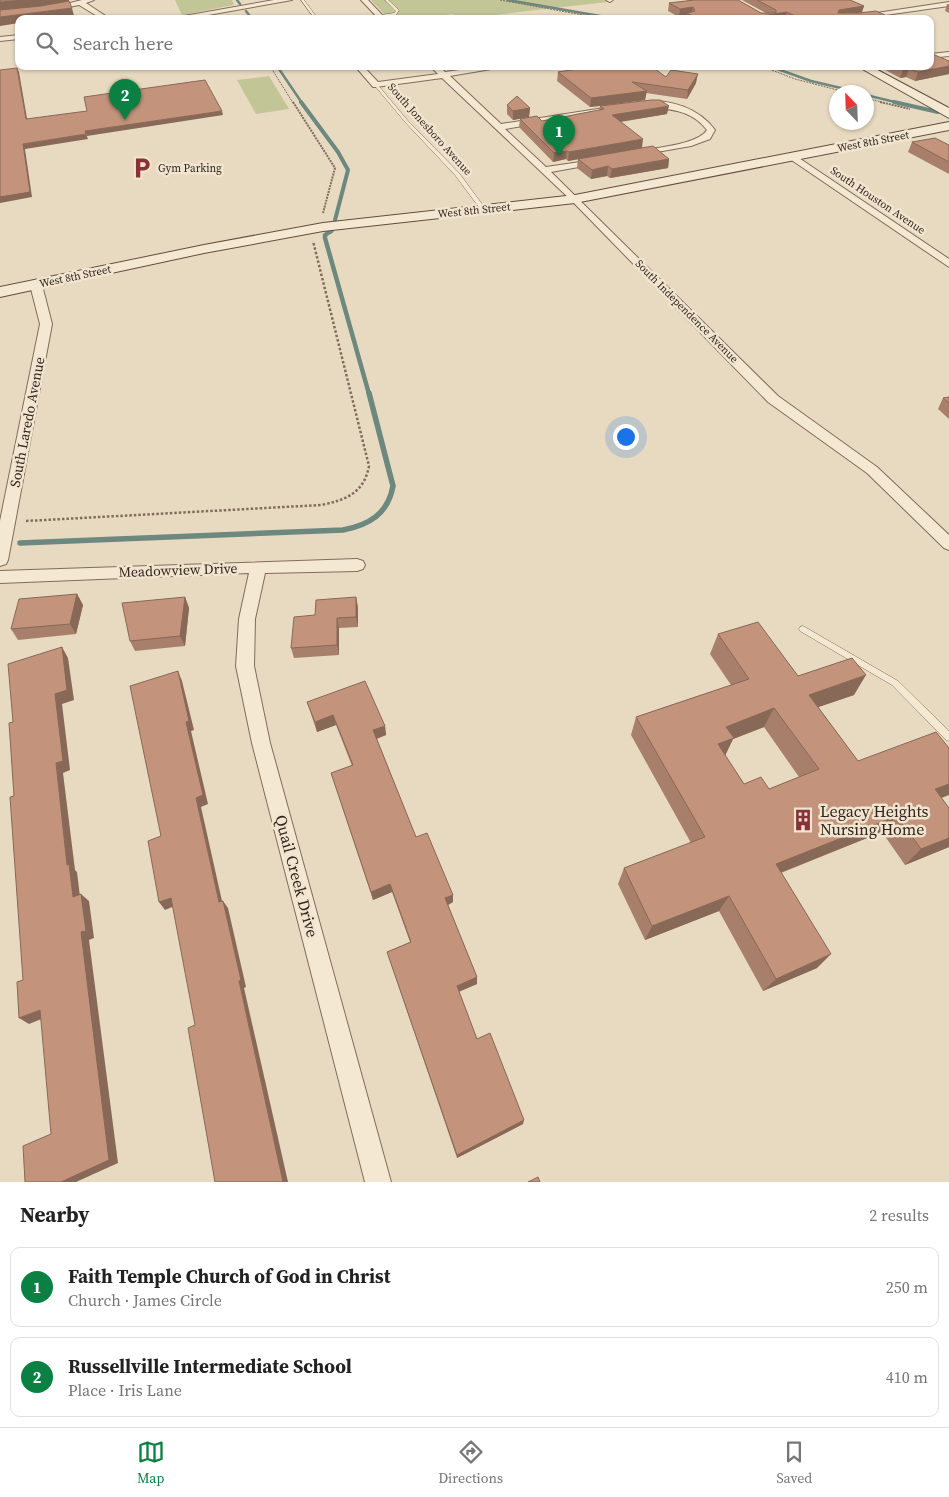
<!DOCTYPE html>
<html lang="en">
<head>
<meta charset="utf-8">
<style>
  :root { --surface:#fff; --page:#f2f2f2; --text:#222; --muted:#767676; --line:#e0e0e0; --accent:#0b8043 }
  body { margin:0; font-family:"Source Serif 4",serif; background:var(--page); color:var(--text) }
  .compass { position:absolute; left:829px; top:85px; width:45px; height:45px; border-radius:50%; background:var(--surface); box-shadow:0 1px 4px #0004; rotate:337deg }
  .you { position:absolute; left:625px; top:436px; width:18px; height:18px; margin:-12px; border:4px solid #fff; border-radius:50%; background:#1a73e8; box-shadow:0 0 0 8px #1a73e833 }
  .badge { display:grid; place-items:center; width:32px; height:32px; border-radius:50%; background:var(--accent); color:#fff; font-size:16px; font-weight:700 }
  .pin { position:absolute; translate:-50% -41px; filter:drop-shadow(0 1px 2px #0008) }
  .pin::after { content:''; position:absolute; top:26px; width:18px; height:15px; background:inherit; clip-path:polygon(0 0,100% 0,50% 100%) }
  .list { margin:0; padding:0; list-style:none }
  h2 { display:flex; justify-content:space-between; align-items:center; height:65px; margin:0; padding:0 20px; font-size:21px }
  h2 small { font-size:16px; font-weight:400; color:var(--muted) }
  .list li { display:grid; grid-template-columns:32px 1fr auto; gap:15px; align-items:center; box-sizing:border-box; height:80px; margin:0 10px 10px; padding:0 10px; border:1px solid var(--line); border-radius:10px }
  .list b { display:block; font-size:19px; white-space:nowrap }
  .list p { margin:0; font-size:16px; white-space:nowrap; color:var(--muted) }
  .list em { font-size:16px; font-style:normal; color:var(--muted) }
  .icon { flex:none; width:28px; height:28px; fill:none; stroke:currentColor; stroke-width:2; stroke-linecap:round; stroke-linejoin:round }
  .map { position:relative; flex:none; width:949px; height:1182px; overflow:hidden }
  .search { position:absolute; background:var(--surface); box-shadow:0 1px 4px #0004; left:15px; right:15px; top:15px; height:55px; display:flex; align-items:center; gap:12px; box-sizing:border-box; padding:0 18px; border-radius:10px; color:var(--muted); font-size:19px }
  .sheet { height:245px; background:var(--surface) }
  nav { display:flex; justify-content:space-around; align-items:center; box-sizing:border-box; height:70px; border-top:1px solid var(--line); background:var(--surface); font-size:14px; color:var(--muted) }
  nav a { display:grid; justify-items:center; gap:2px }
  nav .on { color:var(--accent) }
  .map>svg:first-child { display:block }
  .green { fill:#c2c596 }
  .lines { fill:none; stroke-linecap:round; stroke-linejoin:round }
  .stream-far3 { stroke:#6c887f; stroke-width:2.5 }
  .stream-far2 { stroke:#6c887f; stroke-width:4 }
  .stream-far1 { stroke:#6c887f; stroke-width:4.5 }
  .stream { stroke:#6c887f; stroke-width:5.5 }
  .lane-casing { stroke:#806c5b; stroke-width:1 }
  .street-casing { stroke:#806c5b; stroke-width:2 }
  .secondary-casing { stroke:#614e3e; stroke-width:2 }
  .path-far2 { stroke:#806c5b; stroke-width:1; stroke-dasharray:2 1; stroke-linecap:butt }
  .path-far1 { stroke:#806c5b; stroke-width:2; stroke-dasharray:2 1; stroke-linecap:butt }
  .path { stroke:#806c5b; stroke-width:2.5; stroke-dasharray:2.5 2; stroke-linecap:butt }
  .lane { fill:#f4e8d3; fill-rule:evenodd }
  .street { fill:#f4e8d3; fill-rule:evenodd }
  .secondary { fill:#f4e8d3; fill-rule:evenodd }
  .wall { fill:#a87f6a; fill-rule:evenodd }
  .shaded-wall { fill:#886856 }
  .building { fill:#c3947b; stroke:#886856; fill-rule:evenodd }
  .labels { text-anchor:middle; stroke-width:5; stroke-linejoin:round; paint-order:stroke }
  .far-street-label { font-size:11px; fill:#31261d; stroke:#f1e5d0 }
  .far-poi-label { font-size:11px; fill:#31261d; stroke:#f1e5d0; text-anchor:start }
  .street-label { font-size:14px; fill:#31261d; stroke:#f1e5d0 }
  .near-poi-label { font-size:16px; fill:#31261d; stroke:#f1e5d0; text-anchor:start }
  .near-street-label { font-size:16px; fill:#31261d; stroke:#f1e5d0 }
</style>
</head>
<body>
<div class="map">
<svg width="949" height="1182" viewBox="0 0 949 1182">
  <rect width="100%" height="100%" fill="#e8dac1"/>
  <path class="green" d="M175,0H232L234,5L182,15Z
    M371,0H604L607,2L459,19L453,14L415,19H389Z
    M269,76L289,109L256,114L237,80Z"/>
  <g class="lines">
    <path class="stream-far3" d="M237,0L240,4
      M508,0L617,19
      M246,11L252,19
      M277,66L302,103
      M769,66L811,81L858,92
      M866,95L899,103"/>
    <path class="stream-far2" d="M301,102L338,152L348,170L335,220
      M894,102L938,112
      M330,232L332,230"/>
    <path class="stream-far1" d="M331,231L325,235V238L369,394"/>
    <path class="stream" d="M20,543L343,530C369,525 388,514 393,486L369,393"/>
    <g class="lane-casing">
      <path id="lane" d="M301,0H304L318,19H315Z
        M385,0H388L399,10L396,15L380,17L381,15L394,13L396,11Z
        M691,16L692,18L679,19L680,18Z
        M375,84H377L408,121L459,173L485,208V210H481L455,175L406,123L375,86Z
        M803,626L898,681L949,731V741L946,740L892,685L800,631L799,629L800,627Z"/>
    </g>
    <g class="street-casing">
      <path id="street" d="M82,0H94L86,3L110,19H102L79,5L49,11L46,9Z
        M274,0H292L186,19H167Z
        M361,0H368L386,19H379Z
        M606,0H613L610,2Z
        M949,2V6L857,19H837Z
        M19,35V39L0,41V37Z
        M949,52V56L930,58V54Z
        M355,66H363L378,82L438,74L430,66H439L445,72L488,66H509L450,76L501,124L623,105L624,107L620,109L505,129L546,167L601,159V163L551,172L778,396L877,467L949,535V550L944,548L867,473L768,402L572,201L442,78L376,87H373Z
        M644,102C670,98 700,109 715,130L710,139L691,146L634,156V152C651,148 698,145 707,130C690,108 668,110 644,106Z
        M793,154L949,259V267L790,159L788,157Z
        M36,282L42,285L52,324L8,560L6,564L0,566V521L40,324L30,285Z
        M357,559L363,561L365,565L363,569L357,571L265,573L255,619L254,666L270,743L391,1182H365L252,743L236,666L239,619L249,573L0,583V571Z"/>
    </g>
    <g class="secondary-casing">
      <path id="secondary" d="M857,66H870L947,107L949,108V118Z
        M949,122V130L575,203L323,231L204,253L0,297V287L204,245L323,223L575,195Z"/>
    </g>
    <path class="path-far2" d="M500,0L605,19
      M270,66L293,103
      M761,66L795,79L845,92
      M866,98L885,103"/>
    <path class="path-far1" d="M293,102L335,168L323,213
      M880,102L910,109"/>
    <path class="path" d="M26,521L321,505C346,500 364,493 369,466L313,241"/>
    <use href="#lane" class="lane"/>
    <use href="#street" class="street"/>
    <use href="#secondary" class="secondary"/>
  </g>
  <path class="wall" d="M687,0H738L761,13H766L742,0H850L864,6L862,13L894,19H686L687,15L679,17L668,11L669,3L688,1Z
    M947,4H949V13L945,11Z
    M949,61V74L915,81L906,77L900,78L878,66H930Z
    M558,72L666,77L696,83L687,99L646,93L645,100L607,105L667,114L621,122L642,148L669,159L668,168L610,178L607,176L591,179L577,168L578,159L568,161L566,159L553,162L519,127L520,119L542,121L599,110L600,106L590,107L557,81Z
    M507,105L530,108L529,117L513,120L507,114Z
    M912,142L949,145V174L908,152Z
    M949,397V419L938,409L943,398Z
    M77,594L83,605L76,634L18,640L11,629Z
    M185,597L189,608L185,646L135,651L130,641Z
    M356,597L358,608V627L339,628V655L294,658L291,648L315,615Z
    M718,634L798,676L854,695L818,707L858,761L941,798L949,847L905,865L882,832L781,873L817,968L763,991L719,911L645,940L618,884L624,868L691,843L631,735L636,717L731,685L710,654ZM764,727L799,777L769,789L744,784L725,755L733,739Z
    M307,702L385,726L386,735L377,739L416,837L453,895V902L448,905L477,977V984L459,992L477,1039L523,1124L457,1158L387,952L410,942L392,892L373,900L331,773L352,766L336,725L317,732Z"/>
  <path class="shaded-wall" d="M24,0H69V1L44,6L0,11V2Z
    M864,6L861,13L837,17L839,10Z
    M693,7L692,14L687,13V15L679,17L680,9Z
    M72,8L74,16L53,19H19V23L0,26V17Z
    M787,12L785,19H743Z
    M949,66V74L915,81L918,72Z
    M17,68L19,72L28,124L26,119Z
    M909,69L906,77L900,78L903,70Z
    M698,74L696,83L687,99L688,90Z
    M647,91L645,100L590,107L591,98Z
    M669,106L667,114L611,123L612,115Z
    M530,108L529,117L513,120V111Z
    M222,111L223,115L87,136L85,131Z
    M86,134L88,139L25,149L32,197L0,203V197L23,144Z
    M643,139L642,148L568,161L569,152Z
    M567,151L566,159L553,162L554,153Z
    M669,159L668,168L610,178L612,169Z
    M608,166L607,176L591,179L592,170Z
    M77,594L83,605L76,634L70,624Z
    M185,597L189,608L185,646L180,636Z
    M356,597L358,608V627L356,617Z
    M337,618L339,628V655L337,645Z
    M62,647L68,658L74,700L62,704L70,770L63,773L75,870L77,872L81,905L73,897L67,865L56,763L55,694Z
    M178,671L182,681L194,730L191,731L208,804L201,807L224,910L219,902L196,798Z
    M866,675L854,695L798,714L809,695Z
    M774,708L764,727L733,739L725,756L710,762L726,727Z
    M333,715L336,725L317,732L315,722Z
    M385,726L386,735L375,739L373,730Z
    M949,784V795L918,807L935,789Z
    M897,816L882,832L764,879L776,864Z
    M949,838V847L905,865L921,849Z
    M390,884L392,892L373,900L371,892Z
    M81,894L89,901L94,938L89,940L118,1163L76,1182H61L81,932Z
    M453,895V902L446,906L445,898Z
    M729,896L719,911L645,940L652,926Z
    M171,898L177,905L165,910L159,902Z
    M223,901L228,908L246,987L244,988L288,1182H283L239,981Z
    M831,954L817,968L763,991L776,979Z
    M477,977V984L457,992V986Z
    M40,1010L49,1016L29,1024L19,1018Z
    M524,1120L523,1124L457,1158V1155Z"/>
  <path class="building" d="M0,0H24L0,2Z
    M694,0H738L761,13H776V10L757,0H850L864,6L839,10L838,13H859L876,11L894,19H801L787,12L743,19L736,18L698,19L687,13L695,11L693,7L680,9L669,3Z
    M69,1L72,8L0,17V10L41,6Z
    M930,53L949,61V66L918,72L909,69L903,70L896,66H930Z
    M596,66H651L666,77L671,70L698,74L688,90L632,82L647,91L591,98L558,72Z
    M17,68L26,119L87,111L84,97L205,80L222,111L85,131L86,134L23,144L30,192L0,197V70Z
    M517,96L530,108L513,111L507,105Z
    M651,100H660L669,106L612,115L643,139L569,152L567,151L554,153L520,119L537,116L542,121L604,109L600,106Z
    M935,138L949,145V162L912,142Z
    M653,146L669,159L612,169L608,166L592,170L578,159Z
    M949,397V403L943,398Z
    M77,594L70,624L11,629L19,599Z
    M185,597L180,636L130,641L122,603Z
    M356,597V617L337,618V645L291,648L294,617L315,615L316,600Z
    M758,622L798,676L852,658L866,675L809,695L858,761L936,732L949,748V784L935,789L949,808V838L921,849L897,816L776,864L831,954L776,979L729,896L652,926L624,868L705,837L636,717L749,679L718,634ZM774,708L819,769L769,789L761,777L744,784L718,744L734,738L726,727Z
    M62,647L67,690L55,694L63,761L56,763L67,865L69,864L73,897L81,894L86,931L81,932L109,1160L61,1182H25L23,1146L51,1134L40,1010L19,1018L17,982L23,980L10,797L14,796L9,723L13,722L8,664Z
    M178,671L189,721L186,722L203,795L196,798L219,902L223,901L241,980L239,981L283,1182H215L188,1028L195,1025L171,898L159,902L148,841L161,836L130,686Z
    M365,681L385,726L373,730L416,837L427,833L453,895L445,898L477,977L457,986L477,1039L490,1033L524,1120L457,1155L387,952L411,942L390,884L371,892L331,773L353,765L333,715L315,722L307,702Z
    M538,1177L540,1182H528Z"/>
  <defs>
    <g id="parking-bare" transform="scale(1.725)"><path d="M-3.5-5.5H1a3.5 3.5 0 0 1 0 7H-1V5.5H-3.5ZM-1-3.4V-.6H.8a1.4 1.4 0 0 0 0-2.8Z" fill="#883137" stroke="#f1e5d0" stroke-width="2.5" paint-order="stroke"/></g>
    <g id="building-bare" transform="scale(1.725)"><path d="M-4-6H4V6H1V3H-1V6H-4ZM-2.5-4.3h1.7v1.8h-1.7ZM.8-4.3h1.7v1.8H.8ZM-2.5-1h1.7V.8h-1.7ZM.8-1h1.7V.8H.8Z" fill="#883137" stroke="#f1e5d0" stroke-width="2.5" paint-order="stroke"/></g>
  </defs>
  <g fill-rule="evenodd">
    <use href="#parking-bare" x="142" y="168"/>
    <use href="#building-bare" x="803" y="820"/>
  </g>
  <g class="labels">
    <g class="far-street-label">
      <text transform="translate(430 129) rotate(48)" y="4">South Jonesboro Avenue</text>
      <text transform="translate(873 141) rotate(-11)" y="4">West 8th Street</text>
      <text transform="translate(878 200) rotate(34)" y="4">South Houston Avenue</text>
      <text transform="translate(474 210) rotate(-6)" y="4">West 8th Street</text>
      <text transform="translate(75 276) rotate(-12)" y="4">West 8th Street</text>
      <text transform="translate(687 311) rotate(45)" y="4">South Independence Avenue</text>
    </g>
    <g class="far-poi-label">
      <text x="158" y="172">Gym Parking</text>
    </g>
    <g class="street-label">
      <text transform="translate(27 422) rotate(-79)" y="5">South Laredo Avenue</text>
      <text transform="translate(178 570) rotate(-2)" y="5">Meadowview Drive</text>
    </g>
    <g class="near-poi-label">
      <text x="820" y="817">Legacy Heights<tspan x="820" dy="18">Nursing Home</tspan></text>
    </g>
    <g class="near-street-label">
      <text transform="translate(297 876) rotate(75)" y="6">Quail Creek Drive</text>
    </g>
  </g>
</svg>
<svg class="compass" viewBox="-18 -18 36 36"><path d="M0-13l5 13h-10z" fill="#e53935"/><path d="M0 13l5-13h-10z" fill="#767676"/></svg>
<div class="you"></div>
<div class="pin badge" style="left:559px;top:156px">1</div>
<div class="pin badge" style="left:125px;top:120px">2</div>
<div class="search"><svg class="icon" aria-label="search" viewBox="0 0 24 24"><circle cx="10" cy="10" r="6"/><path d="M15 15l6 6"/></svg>Search here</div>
</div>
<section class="sheet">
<h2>Nearby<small>2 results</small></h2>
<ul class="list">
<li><span class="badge">1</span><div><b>Faith Temple Church of God in Christ</b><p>Church · James Circle</p></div><em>250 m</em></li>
<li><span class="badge">2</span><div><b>Russellville Intermediate School</b><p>Place · Iris Lane</p></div><em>410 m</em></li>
</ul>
</section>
<nav>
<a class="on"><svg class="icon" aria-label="map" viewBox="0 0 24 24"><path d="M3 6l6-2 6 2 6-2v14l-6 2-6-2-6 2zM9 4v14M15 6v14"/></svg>Map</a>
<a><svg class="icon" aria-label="directions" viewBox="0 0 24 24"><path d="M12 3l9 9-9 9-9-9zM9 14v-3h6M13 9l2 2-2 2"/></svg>Directions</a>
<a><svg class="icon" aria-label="saved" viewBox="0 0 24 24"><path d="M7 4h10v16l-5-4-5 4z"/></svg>Saved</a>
</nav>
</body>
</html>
